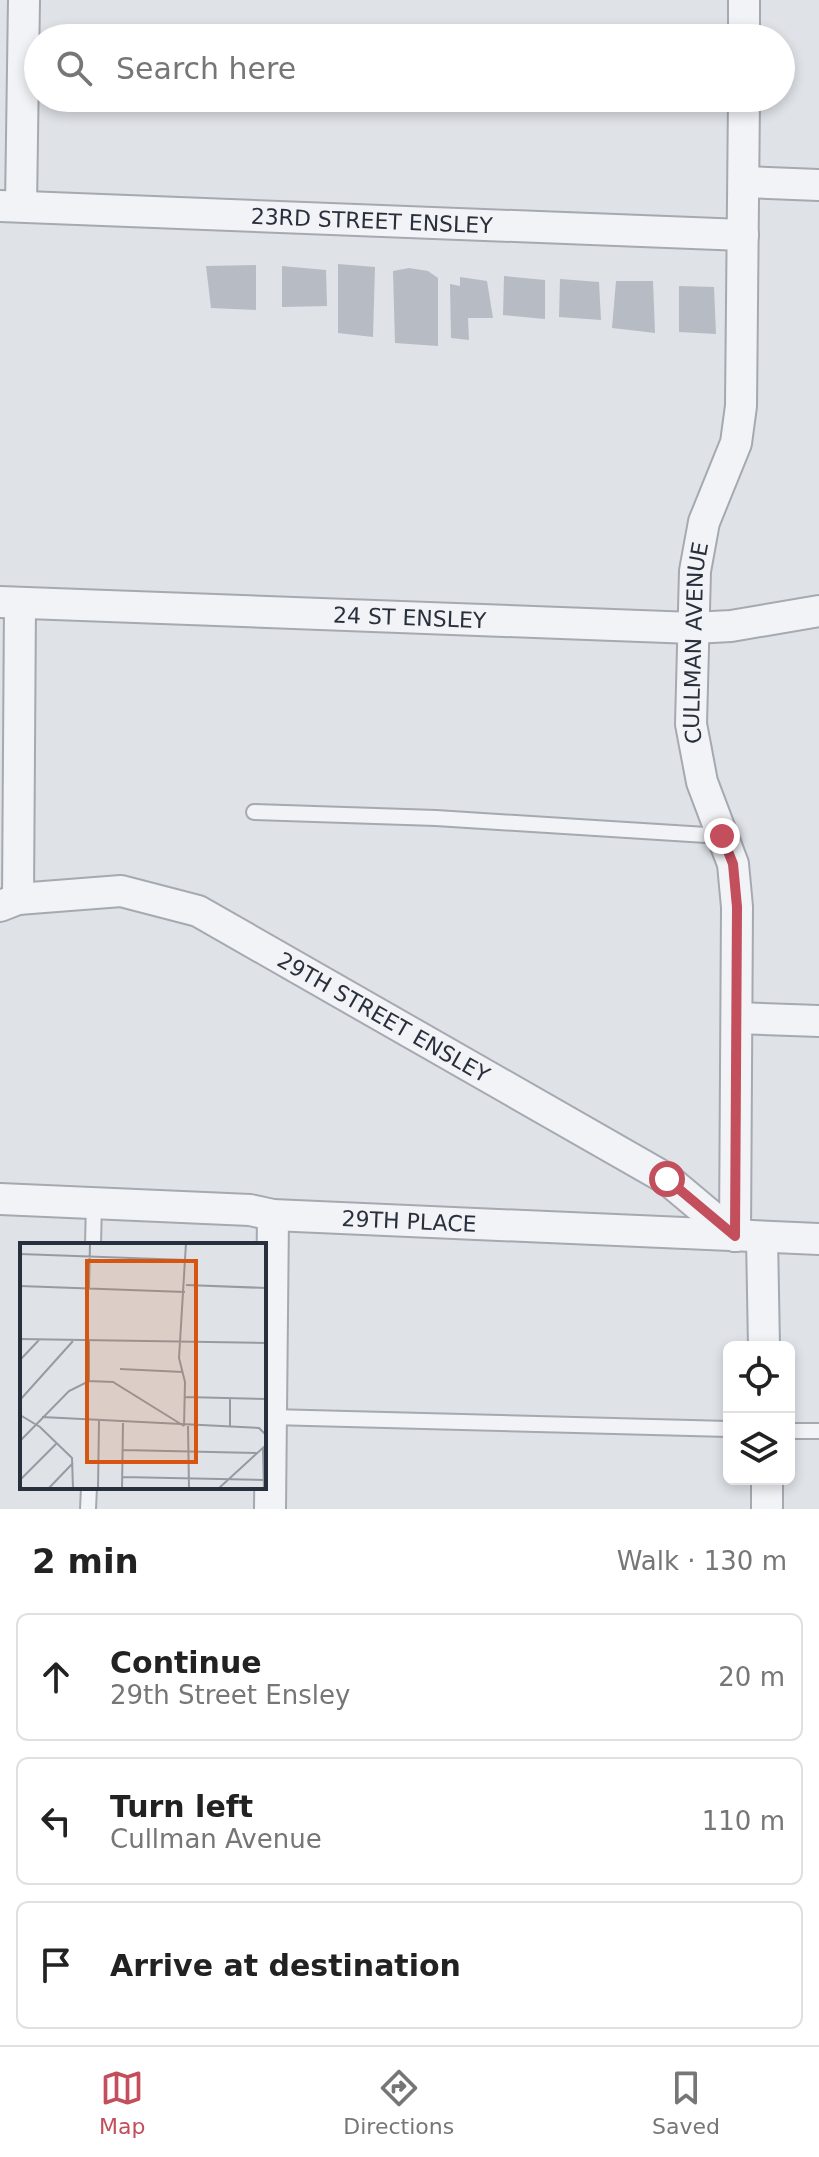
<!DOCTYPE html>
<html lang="en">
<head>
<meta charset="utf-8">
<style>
  :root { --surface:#fff; --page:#f2f2f2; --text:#222; --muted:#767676; --line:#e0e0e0; --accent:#c34e5c }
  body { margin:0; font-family:"DejaVu Sans",sans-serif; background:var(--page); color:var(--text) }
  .controls { position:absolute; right:24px; bottom:24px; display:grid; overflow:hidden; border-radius:12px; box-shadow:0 4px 12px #0003 }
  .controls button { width:72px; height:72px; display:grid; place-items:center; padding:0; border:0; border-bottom:2px solid var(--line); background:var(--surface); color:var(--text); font:40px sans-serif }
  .stop { position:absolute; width:24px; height:24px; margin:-18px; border:6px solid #c34e5c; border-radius:50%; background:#fff }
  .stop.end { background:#c34e5c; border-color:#fff; box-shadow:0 2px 8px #0008 }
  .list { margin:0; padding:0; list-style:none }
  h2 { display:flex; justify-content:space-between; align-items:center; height:104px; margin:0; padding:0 32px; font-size:34px }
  h2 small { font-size:26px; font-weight:400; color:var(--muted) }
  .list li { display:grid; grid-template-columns:52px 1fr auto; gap:24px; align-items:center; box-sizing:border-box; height:128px; margin:0 16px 16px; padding:0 16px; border:2px solid var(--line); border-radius:12px }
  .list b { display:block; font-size:30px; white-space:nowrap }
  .list p { margin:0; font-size:26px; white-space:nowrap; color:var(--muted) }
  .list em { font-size:26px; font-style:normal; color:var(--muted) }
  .icon { flex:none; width:44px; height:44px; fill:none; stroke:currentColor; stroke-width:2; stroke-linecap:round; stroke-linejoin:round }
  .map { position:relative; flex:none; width:819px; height:1509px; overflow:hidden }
  .search { position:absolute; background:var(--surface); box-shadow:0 4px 12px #0003; left:24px; right:24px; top:24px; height:88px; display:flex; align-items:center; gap:20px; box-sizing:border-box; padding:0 28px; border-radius:44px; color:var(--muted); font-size:30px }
  .sheet { height:536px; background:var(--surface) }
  nav { display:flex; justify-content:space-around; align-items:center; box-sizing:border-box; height:112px; border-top:2px solid var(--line); background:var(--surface); font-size:22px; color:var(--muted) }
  nav a { display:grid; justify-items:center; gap:4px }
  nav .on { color:var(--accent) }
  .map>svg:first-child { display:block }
  .building { fill:#b7bbc4 }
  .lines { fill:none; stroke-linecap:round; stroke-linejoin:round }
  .lane-casing { stroke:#a5a9b1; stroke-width:18 }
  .street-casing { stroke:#a5a9b1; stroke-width:34 }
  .lane { stroke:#f2f3f6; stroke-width:14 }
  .street { stroke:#f2f3f6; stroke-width:30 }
  .route { stroke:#c34e5c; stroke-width:10 }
  .labels { text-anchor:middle; stroke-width:8; stroke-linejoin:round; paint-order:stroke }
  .street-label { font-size:22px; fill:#29303d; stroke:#eff1f5 }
  .inset-road { fill:none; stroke:#969ba3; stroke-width:2 }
  .view { fill:#d55511; fill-opacity:0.15; stroke:#d55511; stroke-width:4 }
  .inset-edge { fill:none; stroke:#29303d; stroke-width:4 }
</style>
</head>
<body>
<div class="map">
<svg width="819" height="1509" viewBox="0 0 819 1509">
  <rect width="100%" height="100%" fill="#dfe2e7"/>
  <path class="building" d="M338,264L375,267L373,337L338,333Z
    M256,265V310L211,308L206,266Z
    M282,266L326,270L327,306L282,307Z
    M409,268L428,271L438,278V346L395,343L393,271Z
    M504,276L545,280V319L503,315Z
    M460,277L487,281L493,318H468L469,340L451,338L450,284L460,286Z
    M560,279L599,282L601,320L559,317Z
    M616,281H653L655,333L612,328Z
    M679,286L714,287L716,334L679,332Z"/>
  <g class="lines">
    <g class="lane-casing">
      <path id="lane" d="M254,812L436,818L722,836
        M93,1245L94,1202
        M271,1417L729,1429
        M789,1431H819
        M88,1509L89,1487"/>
    </g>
    <g class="street-casing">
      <g id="street">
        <path d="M744,0V38"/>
        <path d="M744,182L819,185"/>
        <path id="s1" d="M0,206L743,235"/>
        <path d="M21,206L24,0"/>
        <path id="s2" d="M0,602L693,628L731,626L819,611"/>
        <path d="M18,899L20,603"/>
        <path id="s3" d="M0,906L18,899L121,891L198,911L667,1179L735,1236"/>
        <path d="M738,1018L819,1021"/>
        <path id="s4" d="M0,1199L250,1210L273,1215L819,1239"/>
        <path id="s5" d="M735,1236L737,907L733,864L702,782L691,724L695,571L704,522L736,443L741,406L744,98"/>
        <path d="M762,1237L764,1347"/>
        <path d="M767,1479V1509"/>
        <path d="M270,1509L273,1215"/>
      </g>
    </g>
    <use href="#lane" class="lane"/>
    <use href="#street" class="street"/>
  </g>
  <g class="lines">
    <path class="route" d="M667,1179L735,1236L737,907L733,864L722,836"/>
  </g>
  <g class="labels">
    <g class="street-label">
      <text dy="8" stroke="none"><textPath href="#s1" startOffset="372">23RD STREET ENSLEY</textPath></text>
      <text dy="8" stroke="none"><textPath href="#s2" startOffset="410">24 ST ENSLEY</textPath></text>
      <text dy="8" stroke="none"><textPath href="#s5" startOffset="600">CULLMAN AVENUE</textPath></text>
      <text dy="8" stroke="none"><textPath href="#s3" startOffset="416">29TH STREET ENSLEY</textPath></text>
      <text dy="8" stroke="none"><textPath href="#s4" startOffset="410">29TH PLACE</textPath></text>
    </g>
  </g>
  <g transform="translate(20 1243)">
    <rect width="246" height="246" fill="#dfe2e7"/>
    <path class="inset-road" d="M0,11L166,17M166,42L246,45M0,43L165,49M69,46L70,0M0,96L246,100M0,117L19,97M100,126L163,129M69,138V98M165,154L246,156M210,155V184M0,157L53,98M0,172L20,184L52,215L53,246M22,174L239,185L246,192M164,183L165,139L159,115L166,0M168,183L169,246M0,198L49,148L69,138L93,139L164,183M243,205L244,246M103,207L237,210M102,234L243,237M0,237L37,200M28,246L53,220M78,246L79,178M102,246L103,180M198,246L246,202"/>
    <path class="view" d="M67,18H176V219H67Z"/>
    <rect width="246" height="246" class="inset-edge"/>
  </g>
</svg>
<div class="controls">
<button><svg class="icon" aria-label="locate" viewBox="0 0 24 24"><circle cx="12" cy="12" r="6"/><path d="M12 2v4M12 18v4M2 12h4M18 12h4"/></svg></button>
<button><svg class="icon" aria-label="layers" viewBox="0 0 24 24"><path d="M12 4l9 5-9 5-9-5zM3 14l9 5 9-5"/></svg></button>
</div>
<div class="stop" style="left:667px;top:1179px"></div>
<div class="stop end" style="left:722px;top:836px"></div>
<div class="search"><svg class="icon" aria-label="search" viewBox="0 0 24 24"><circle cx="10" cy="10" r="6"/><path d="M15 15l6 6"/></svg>Search here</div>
</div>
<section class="sheet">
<h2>2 min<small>Walk · 130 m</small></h2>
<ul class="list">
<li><svg class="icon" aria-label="ahead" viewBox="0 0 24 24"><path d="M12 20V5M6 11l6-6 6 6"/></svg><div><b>Continue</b><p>29th Street Ensley</p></div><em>20 m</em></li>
<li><svg class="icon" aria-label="left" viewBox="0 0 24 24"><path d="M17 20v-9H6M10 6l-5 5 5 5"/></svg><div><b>Turn left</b><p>Cullman Avenue</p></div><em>110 m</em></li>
<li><svg class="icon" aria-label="arrive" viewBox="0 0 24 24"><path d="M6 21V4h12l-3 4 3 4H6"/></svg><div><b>Arrive at destination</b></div></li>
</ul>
</section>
<nav>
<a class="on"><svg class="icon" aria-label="map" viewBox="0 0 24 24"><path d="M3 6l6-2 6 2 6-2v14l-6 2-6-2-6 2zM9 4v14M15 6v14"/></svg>Map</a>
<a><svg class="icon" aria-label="directions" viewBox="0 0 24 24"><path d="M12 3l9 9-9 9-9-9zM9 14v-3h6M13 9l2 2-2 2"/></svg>Directions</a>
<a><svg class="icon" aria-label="saved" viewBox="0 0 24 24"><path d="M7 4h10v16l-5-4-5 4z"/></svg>Saved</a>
</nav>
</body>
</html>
